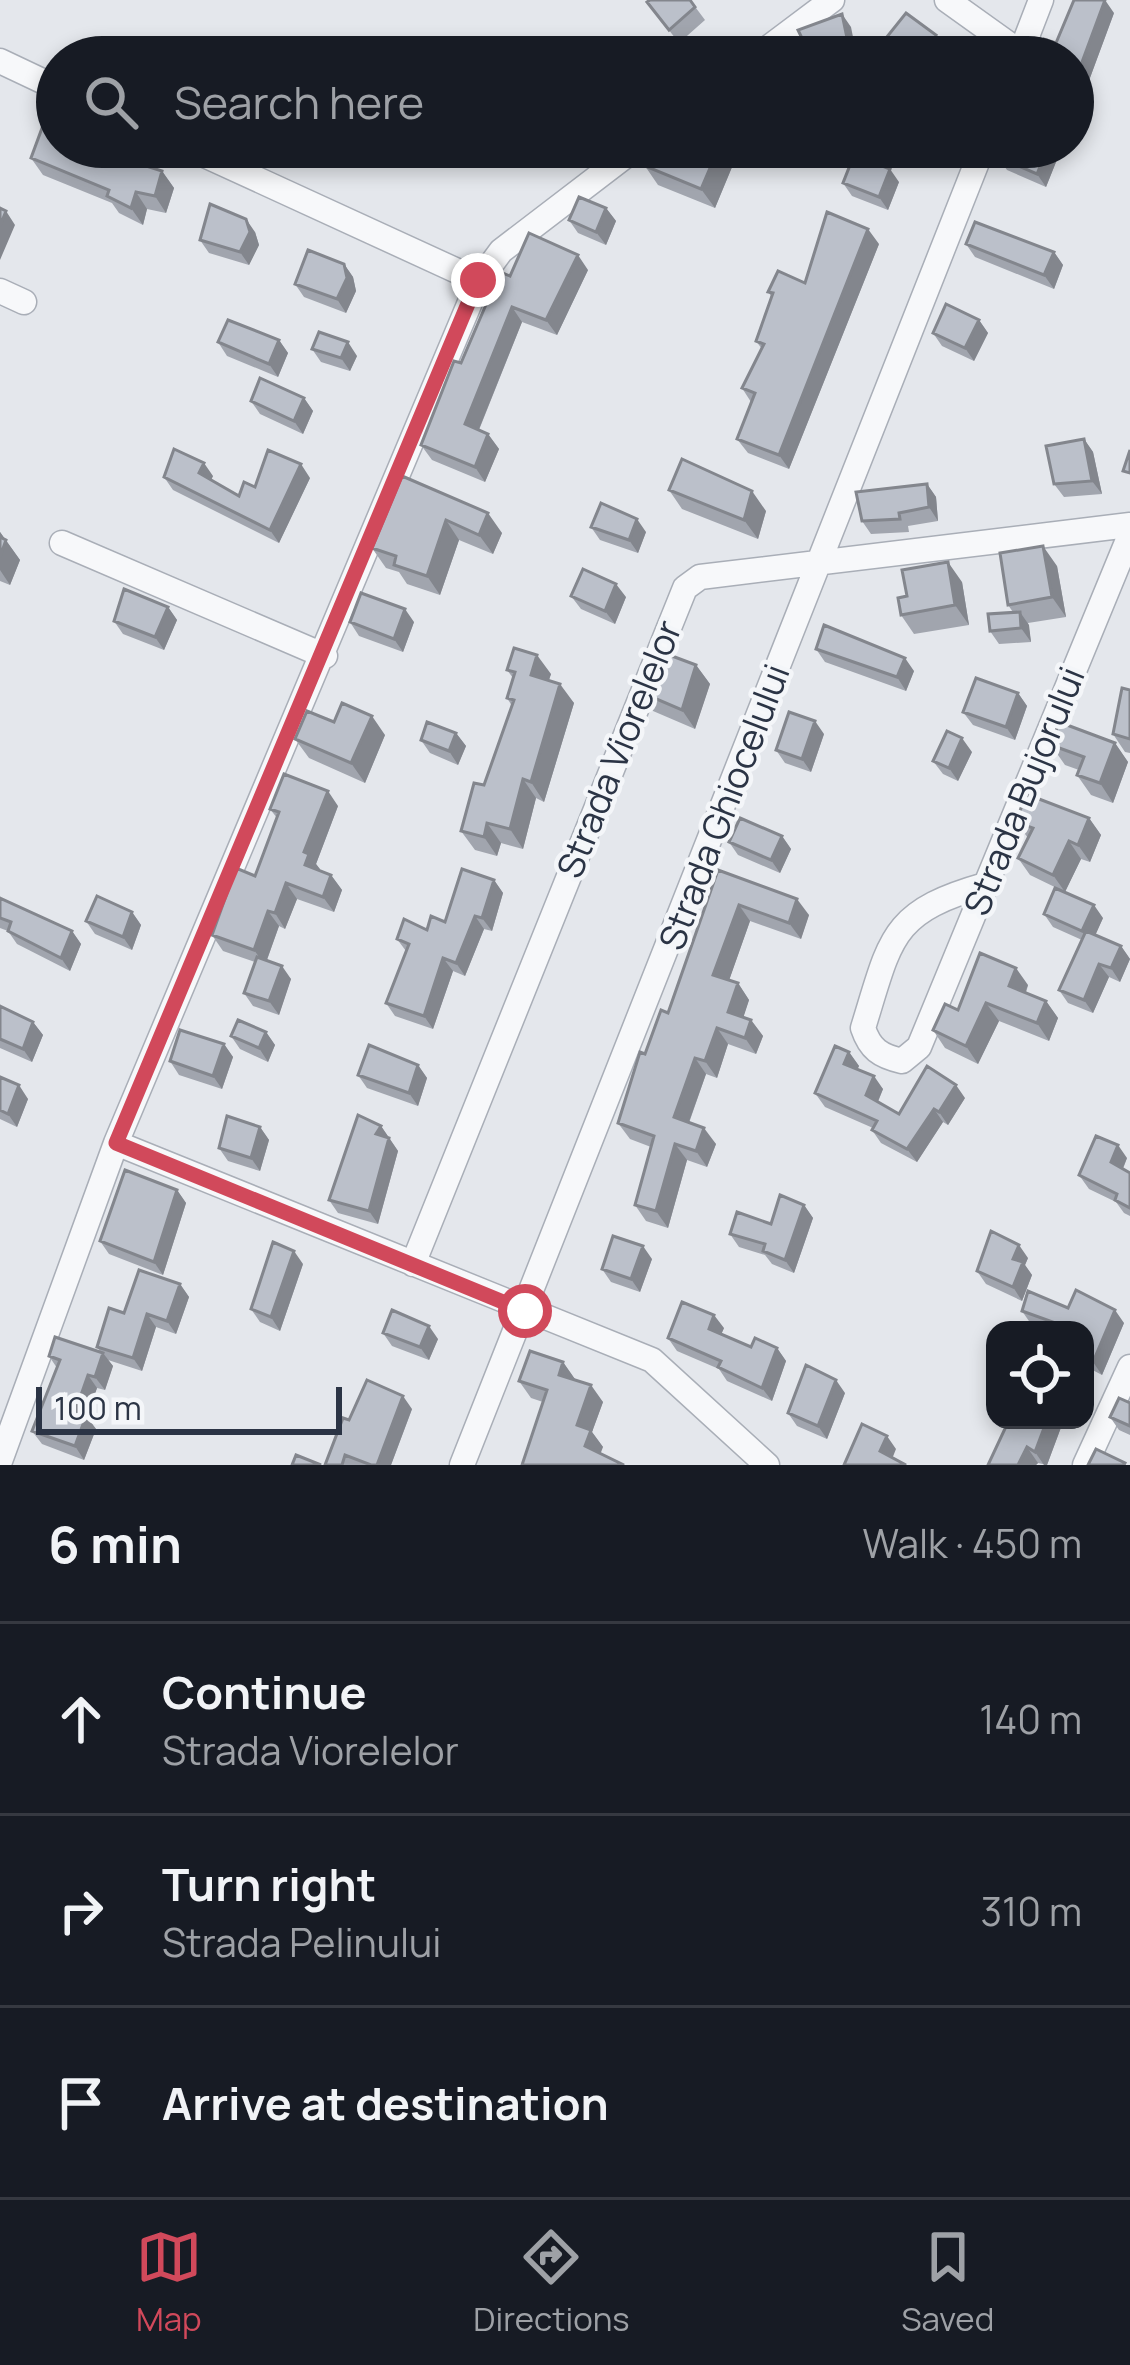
<!DOCTYPE html>
<html lang="en">
<head>
<meta charset="utf-8">
<style>
  :root { --surface:#171b24; --page:#242831; --text:#f1f3f6; --muted:#9ea1a6; --line:#363941; --accent:#d1495b }
  body { margin:0; font-family:Manrope,sans-serif; background:var(--page); color:var(--text) }
  .controls { position:absolute; right:36px; bottom:36px; display:grid; overflow:hidden; border-radius:24px; box-shadow:0 6px 18px #0003 }
  .controls button { width:108px; height:108px; display:grid; place-items:center; padding:0; border:0; border-bottom:3px solid var(--line); background:var(--surface); color:var(--text); font:60px sans-serif }
  .scale { position:absolute; left:36px; bottom:30px; width:306px; box-sizing:border-box; padding-left:12px; border:6px solid #2b3445; border-top:0; font-size:33px; line-height:42px; white-space:nowrap; color:#2b3445; -webkit-text-stroke:9px #f4f6f9; paint-order:stroke }
  .stop { position:absolute; width:36px; height:36px; margin:-27px; border:9px solid #d1495b; border-radius:50%; background:#fff }
  .stop.end { background:#d1495b; border-color:#fff; box-shadow:0 3px 12px #0008 }
  .list { margin:0; padding:0; list-style:none }
  h2 { display:flex; justify-content:space-between; align-items:center; height:156px; margin:0; padding:0 48px; font-size:51px }
  h2 small { font-size:39px; font-weight:400; color:var(--muted) }
  .list li { display:grid; grid-template-columns:78px 1fr auto; gap:36px; align-items:center; box-sizing:border-box; height:192px; padding:0 48px; border-top:3px solid var(--line) }
  .list b { display:block; font-size:45px; white-space:nowrap }
  .list p { margin:0; font-size:39px; white-space:nowrap; color:var(--muted) }
  .list em { font-size:39px; font-style:normal; color:var(--muted) }
  .icon { flex:none; width:66px; height:66px; fill:none; stroke:currentColor; stroke-width:2; stroke-linecap:round; stroke-linejoin:round }
  .map { position:relative; flex:none; width:1130px; height:1465px; overflow:hidden }
  .search { position:absolute; background:var(--surface); box-shadow:0 6px 18px #0003; left:36px; right:36px; top:36px; height:132px; display:flex; align-items:center; gap:30px; box-sizing:border-box; padding:0 42px; border-radius:66px; color:var(--muted); font-size:45px }
  .sheet { height:732px; background:var(--surface) }
  nav { display:flex; justify-content:space-around; align-items:center; box-sizing:border-box; height:168px; border-top:3px solid var(--line); background:var(--surface); font-size:33px; color:var(--muted) }
  nav a { display:grid; justify-items:center; gap:6px }
  nav .on { color:var(--accent) }
  .map>svg:first-child { display:block }
  .lines { fill:none; stroke-linecap:round; stroke-linejoin:round }
  .minor-casing { stroke:#a9aeb7; stroke-width:27 }
  .minor { stroke:#f7f8fa; stroke-width:24 }
  .wall { fill:#a1a5ae }
  .shaded-wall { fill:#83868d }
  .building { fill:#bbc0ca; stroke:#83868d; stroke-width:3 }
  .route { stroke:#d1495b; stroke-width:15 }
  .labels { text-anchor:middle; stroke-width:9; stroke-linejoin:round; paint-order:stroke }
  .street-label { font-size:36px; fill:#2b3445; stroke:#f4f6f9 }
</style>
</head>
<body>
<div class="map">
<svg width="1130" height="1465" viewBox="0 0 1130 1465">
  <rect width="100%" height="100%" fill="#e4e7ec"/>
  <g class="lines">
    <g class="minor-casing">
      <path id="minor" d="M947,0L1021,53
        M756,57L832,0
        M1019,57L1041,0
        M0,61L57,88
        M187,147L479,281
        M0,291L24,302
        M62,543L325,656
        M985,885C890,912 891,938 863,1028C870,1049 880,1056 902,1061L919,1047L1130,535
        M116,1143L652,1360L767,1465
        M413,1264L685,588L700,577L1130,525
        M0,1461L116,1143L479,281L501,251L637,147
        M462,1465L983,147
        M1085,1465L1130,1367"/>
    </g>
    <use href="#minor" class="minor"/>
  </g>
  <path class="wall" d="M690,0L705,20L679,43L647,2Z
    M1114,13L1084,94L1077,91L1073,100V57L1056,43Z
    M653,147H777L778,149L772,167L737,155L715,208L658,185L645,166Z
    M1002,147H1055L1053,150L1058,157L1046,187L1007,170L998,157Z
    M101,152L162,171L174,188L166,213L147,209L143,225L119,213L112,203L43,175L31,158Z
    M899,182L888,210L852,196L843,183Z
    M606,208L616,221L606,245L578,233L569,220Z
    M255,232L259,245L249,265L209,253L200,240Z
    M879,244L789,469L748,453L737,439L751,402L742,388L762,349L756,341L772,297L768,292L805,283Z
    M966,244L1054,252L1063,265L1054,289L975,257Z
    M344,264L353,277L356,291L346,313L304,297L295,284Z
    M588,270L557,335L522,322L479,430L488,434L499,449L485,482L432,460L421,445L461,363L510,276Z
    M979,320L988,333L974,361L942,346L933,333Z
    M279,340L288,353L278,377L227,356L218,342Z
    M312,349L357,356L350,371L321,362Z
    M304,398L313,411L303,434L260,414L251,401Z
    M1084,439L1093,452L1102,494L1064,497L1054,484Z
    M213,476L211,480L239,496L310,478L279,543L173,490L164,477Z
    M402,476L502,533L493,554L459,540L440,595L407,584L399,572L386,568L372,548Z
    M927,484L936,497L938,521L908,526L909,532L871,534L862,521Z
    M669,490L766,511L758,539L682,509Z
    M591,527L646,532L638,553L600,540Z
    M0,532L20,560L10,585L0,581Z
    M1057,566L1066,617L1028,623L1031,642L999,644L990,631L1013,612L1008,605Z
    M962,582L969,625L914,634L901,615L907,596Z
    M571,596L626,597L615,624L581,609Z
    M168,607L177,620L164,650L123,634L114,621Z
    M350,622H414L403,652L359,636Z
    M816,649L914,671L906,691L825,662Z
    M696,665L710,684L695,729L653,711L640,692Z
    M507,670L551,674L549,680L574,703L544,802L536,798L523,849L501,843L497,856L475,850L461,831L484,785L512,706L507,698L513,678Z
    M1130,690V753L1125,752L1113,734Z
    M1018,693L1027,706L1015,740L973,725L963,712Z
    M334,722L385,735L365,783L309,758L295,739Z
    M456,733L466,746L458,765L430,753L421,740Z
    M824,734L811,772L785,763L776,750Z
    M1115,743L1128,762L1113,803L1091,795L1077,775L1079,770L1065,765L1051,745Z
    M972,752L958,781L943,774L933,761Z
    M338,806L316,864L320,870L331,875L342,890L334,912L297,899L285,929L279,926L267,960L291,979L279,1015L253,1006L244,993L255,962L223,951L212,935L255,876L277,818L270,809Z
    M1089,818L1101,835L1090,862L1081,859L1065,892L1030,875L1018,858L1028,838L1016,822Z
    M782,836L791,849L780,873L738,855L729,842Z
    M718,870L809,915L801,939L750,921L729,980L738,983L749,1000L743,1017L751,1020L763,1036L756,1054L728,1044L717,1078L706,1074L689,1123L716,1144L707,1167L687,1160L668,1228L646,1221L635,1205L651,1147L630,1139L618,1123L645,1054L668,1013Z
    M494,880L503,893L492,931L484,929L465,976L453,971L433,1029L395,1016L386,1003L406,951L397,939L427,930L445,922Z
    M0,898L72,931L81,944L70,971L17,944L8,931L0,928Z
    M132,912L141,925L132,950L95,934L86,921Z
    M1044,914L1103,918L1095,935L1121,946L1130,959L1120,982L1109,977L1093,1013L1068,1003L1059,990L1082,940L1053,927Z
    M1028,985L1026,993L1046,1001L1058,1018L1049,1041L999,1021L978,1064L945,1048L933,1030L958,1010Z
    M0,1006L33,1022L43,1035L32,1062L0,1048Z
    M266,1032L275,1045L268,1062L240,1049L231,1036Z
    M224,1044L233,1057L222,1089L179,1075L170,1061Z
    M849,1052L859,1066L857,1069L883,1089L878,1102L899,1114L965,1098L948,1125L943,1122L917,1162L881,1143L872,1130L873,1128L825,1107L815,1093Z
    M418,1065L427,1078L418,1106L367,1088L358,1075Z
    M0,1077L28,1099L17,1127L0,1119Z
    M381,1126L398,1151L378,1224L338,1213L329,1200Z
    M260,1127L269,1140L260,1171L228,1161L219,1148Z
    M1127,1158L1123,1169L1130,1173V1216L1124,1213L1116,1202L1089,1189L1079,1175Z
    M177,1190L186,1203L163,1275L109,1254L100,1241Z
    M804,1205L813,1218L794,1273L772,1264L765,1255L739,1247L730,1234L771,1224Z
    M1028,1258L1025,1265L1032,1275L1022,1301L986,1284L977,1271Z
    M652,1259L640,1292L611,1282L602,1269Z
    M303,1264L280,1331L260,1322L251,1309Z
    M180,1284L189,1297L176,1334L156,1327L142,1371L108,1360L113,1366L105,1390L97,1388L87,1417L96,1429L84,1460L42,1444L32,1431L57,1368L49,1356L101,1353L97,1347L124,1313Z
    M1068,1308L1124,1323L1102,1375L1085,1366V1330H1047L1031,1324L1022,1311Z
    M724,1328L721,1334L751,1347L777,1348L786,1361L772,1401L727,1381L719,1369L677,1351L668,1338Z
    M383,1333L438,1339L429,1360L392,1346Z
    M563,1362L575,1380L603,1402L592,1432L603,1447L522,1465L543,1402L531,1398L519,1381Z
    M845,1393L827,1439L797,1426L788,1413Z
    M1130,1403V1435L1119,1430L1110,1417Z
    M412,1409L391,1465H325L349,1420Z
    M1009,1420H1079L1075,1427L1063,1422L1047,1465L1038,1463L1036,1465Z"/>
  <path class="shaded-wall" d="M1105,0L1114,13L1084,94L1075,81Z
    M842,14L851,27L857,57H851Z
    M936,35L945,48L938,57H919Z
    M719,147H732L737,155L715,208L701,189Z
    M758,147H777L778,149L772,167Z
    M1047,147H1055L1053,150L1058,157L1046,187L1037,174Z
    M890,169L899,182L888,210L879,197Z
    M162,171L174,188L166,213L155,196Z
    M136,192L147,209L143,225L131,208Z
    M606,208L616,221L606,245L596,232Z
    M6,211L15,225L0,260V226Z
    M246,219L255,232L259,245L249,265L240,252Z
    M868,229L879,244L789,469L779,455Z
    M1054,252L1063,265L1054,289L1044,275Z
    M578,255L588,270L557,335L546,320Z
    M344,264L353,277L356,291L346,313L337,299Z
    M512,307L522,322L475,439L465,424Z
    M979,320L988,333L974,361L965,348Z
    M279,340L288,353L278,377L269,364Z
    M348,342L357,356L350,371L341,358Z
    M304,398L313,411L303,434L294,421Z
    M488,434L499,449L485,482L475,467Z
    M1084,439L1093,452L1102,494L1092,481Z
    M204,463L213,476L208,486L199,473Z
    M301,464L310,478L279,543L270,530Z
    M927,484L936,497L938,521L929,507Z
    M752,491L766,511L758,539L744,520Z
    M488,513L502,533L493,554L479,535Z
    M637,519L646,532L638,553L629,540Z
    M446,520L459,540L440,595L427,576Z
    M0,532L20,560L10,585L0,570Z
    M1043,546L1057,566L1066,617L1052,597Z
    M948,562L962,582L969,625L955,605Z
    M616,584L626,597L615,624L605,611Z
    M168,607L177,620L164,650L155,637Z
    M405,609L414,622L403,652L394,639Z
    M1020,612L1029,625L1031,642L1021,628Z
    M537,655L551,674L544,694L531,675Z
    M905,658L914,671L906,691L897,677Z
    M696,665L710,684L695,729L682,710Z
    M560,684L574,703L544,802L531,782Z
    M1018,693L1027,706L1015,740L1006,727Z
    M372,716L385,735L365,783L351,763Z
    M815,721L824,734L811,772L802,759Z
    M456,733L466,746L458,765L449,751Z
    M962,738L972,752L958,781L949,768Z
    M1115,743L1128,762L1113,803L1100,783Z
    M523,779L536,798L523,849L510,829Z
    M328,791L338,806L316,864L320,869L316,880L305,865L304,852Z
    M1089,818L1101,835L1090,862L1078,845Z
    M487,823L501,843L497,856L484,837Z
    M782,836L791,849L780,873L771,860Z
    M1069,841L1081,859L1065,892L1053,875Z
    M331,875L342,890L334,912L323,897Z
    M494,880L503,893L492,931L482,918Z
    M286,883L297,899L285,929L275,913Z
    M797,899L809,915L801,939L789,923Z
    M739,905L750,921L725,992L713,975Z
    M1094,905L1103,918L1091,945L1082,931Z
    M268,911L279,926L265,965L254,950Z
    M132,912L141,925L132,950L123,937Z
    M475,916L484,929L465,976L456,963Z
    M72,931L81,944L70,971L61,958Z
    M1121,946L1130,959L1120,982L1111,968Z
    M443,958L453,971L433,1029L424,1016Z
    M1099,964L1109,977L1093,1013L1084,1000Z
    M282,966L291,979L279,1015L269,1001Z
    M1016,968L1028,985L1021,1004L1009,986Z
    M738,983L749,1000L740,1028L728,1012Z
    M1046,1001L1058,1018L1049,1041L1037,1023Z
    M986,1003L999,1021L978,1064L966,1046Z
    M751,1020L763,1036L756,1054L745,1038Z
    M33,1022L43,1035L32,1062L23,1049Z
    M717,1028L728,1044L717,1078L705,1061Z
    M266,1032L275,1045L268,1062L259,1048Z
    M224,1044L233,1057L222,1089L213,1076Z
    M849,1052L859,1066L854,1077L844,1064Z
    M695,1058L706,1074L685,1133L674,1117Z
    M418,1065L427,1078L418,1106L409,1093Z
    M874,1076L883,1089L875,1108L866,1095Z
    M19,1085L28,1099L17,1127L8,1114Z
    M956,1085L965,1098L948,1125L939,1112Z
    M934,1109L943,1122L917,1162L907,1149Z
    M381,1126L398,1151L378,1224L369,1211L376,1134Z
    M260,1127L269,1140L260,1171L251,1158Z
    M704,1128L716,1144L707,1167L696,1151Z
    M675,1144L687,1160L668,1228L656,1211Z
    M1118,1145L1127,1158L1120,1175L1111,1162Z
    M177,1190L186,1203L163,1275L154,1262Z
    M804,1205L813,1218L794,1273L785,1260Z
    M1019,1245L1028,1258L1025,1265L1032,1275L1022,1301L1013,1287V1259Z
    M643,1246L652,1259L640,1292L631,1279Z
    M294,1251L303,1264L280,1331L271,1317Z
    M180,1284L189,1297L176,1334L167,1321Z
    M1115,1310L1124,1323L1102,1375L1093,1362Z
    M147,1314L156,1327L142,1371L133,1358Z
    M714,1315L724,1328L718,1342L709,1329Z
    M429,1326L438,1339L429,1360L420,1347Z
    M777,1348L786,1361L772,1401L762,1388Z
    M103,1353L113,1366L105,1390L95,1377Z
    M563,1362L575,1379L571,1391L559,1375Z
    M88,1375L97,1388L87,1417L96,1429L84,1460L75,1446V1412Z
    M836,1380L845,1393L827,1439L818,1426Z
    M591,1385L603,1402L592,1432L603,1447L597,1463L585,1446L577,1425Z
    M403,1396L412,1409L391,1465H377Z
    M1047,1420H1062L1063,1422L1047,1465H1044L1035,1452Z
    M887,1436L896,1449L890,1464L880,1451Z
    M1027,1447L1038,1463L1036,1465H1018Z"/>
  <path class="building" d="M650,0H690L695,7L669,30L647,2Z
    M1074,0H1105L1075,81L1073,80V57H1037L1044,39L1056,43Z
    M906,13L936,35L919,57H897L882,43Z
    M842,14L851,57H811L798,30Z
    M218,49L236,57H215Z
    M45,120L57,125V147H94L93,149L162,171L155,196L136,192L131,208L107,196L109,190L31,158Z
    M653,147H719L701,189L645,166Z
    M1002,147H1048L1037,174L998,157Z
    M854,155L890,169L879,197L843,183Z
    M579,197L606,208L596,232L569,220Z
    M210,204L246,219L250,232L240,252L200,240Z
    M0,208L6,211L0,226Z
    M827,212L868,229L779,455L737,439L755,393L742,388L764,344L756,341L773,293L768,292L778,271L805,283Z
    M975,222L1054,252L1044,275L966,244Z
    M529,233L578,255L546,320L512,307L465,424L488,434L475,467L421,445L454,361L461,363L500,272L510,276Z
    M308,250L344,264L347,278L337,299L295,284Z
    M946,304L979,320L965,348L933,333Z
    M228,320L279,340L269,364L218,342Z
    M319,332L348,342L341,358L312,349Z
    M260,378L304,398L294,421L251,401Z
    M1084,439L1092,481L1054,484L1046,446Z
    M174,449L204,463L199,473L239,496L244,482L255,487L268,450L301,464L270,530L164,477Z
    M1130,450V473L1123,471Z
    M682,459L752,491L744,520L669,490Z
    M402,476L488,513L479,535L446,520L427,576L394,565L396,556L372,548Z
    M927,484L929,507L899,513L900,519L862,521L856,492Z
    M601,503L637,519L629,540L591,527Z
    M0,537L6,540L0,557Z
    M1043,546L1052,597L1008,605L1000,553Z
    M948,562L955,605L901,615L898,598L907,596L902,570Z
    M583,569L616,584L605,611L571,596Z
    M124,589L168,607L155,637L114,621Z
    M361,593L405,609L394,639L350,622Z
    M1020,612L1021,628L990,631L988,614Z
    M824,625L905,658L897,677L816,649Z
    M514,648L537,655L531,675L560,684L531,782L523,779L510,829L487,823L484,837L461,831L474,783L484,785L514,700L507,698L515,672L507,670Z
    M656,650L696,665L682,710L640,692Z
    M976,678L1018,693L1006,727L963,712Z
    M1122,688L1130,690V739L1113,734Z
    M342,703L372,716L351,763L295,739L307,711L334,722Z
    M789,712L815,721L802,759L776,750Z
    M427,722L456,733L449,751L421,740Z
    M1059,722L1115,743L1100,783L1077,775L1084,757L1051,745Z
    M947,731L962,738L949,768L933,761Z
    M284,774L328,791L304,852L309,854L305,865L331,875L323,897L286,883L275,913L268,911L254,950L212,935L236,868L255,876L279,812L270,809Z
    M1026,794L1089,818L1078,845L1069,841L1053,875L1018,858L1033,828L1016,822Z
    M740,818L782,836L771,860L729,842Z
    M462,869L494,880L482,918L475,916L456,963L443,958L424,1016L386,1003L409,944L397,939L404,919L427,930L431,916L445,922Z
    M718,870L797,899L789,923L739,905L713,975L738,983L728,1012L751,1020L745,1038L717,1028L705,1061L695,1058L674,1117L704,1128L696,1151L675,1144L656,1211L635,1205L654,1136L618,1123L640,1052L645,1054L661,1010L668,1013Z
    M1055,888L1094,905L1082,931L1044,914Z
    M97,896L132,912L123,937L86,921Z
    M0,898L72,931L61,958L8,931L11,922L0,918Z
    M1086,931L1121,946L1111,968L1099,964L1084,1000L1059,990Z
    M980,953L1016,968L1009,986L1046,1001L1037,1023L986,1003L966,1046L933,1030L945,1004L958,1010Z
    M257,957L282,966L269,1001L244,993Z
    M0,1006L33,1022L23,1049L0,1039Z
    M238,1020L266,1032L259,1048L231,1036Z
    M180,1030L224,1044L213,1076L170,1061Z
    M369,1045L418,1065L409,1093L358,1075Z
    M835,1046L849,1052L844,1064L874,1076L866,1095L899,1114L927,1066L956,1085L939,1112L934,1109L907,1149L872,1130L877,1121L815,1093Z
    M0,1077L19,1085L8,1114L0,1110Z
    M358,1115L381,1126L376,1134L389,1138L369,1211L329,1200Z
    M227,1116L260,1127L251,1158L219,1148Z
    M1096,1136L1118,1145L1111,1162L1130,1173V1208L1115,1200L1117,1194L1079,1175Z
    M125,1170L177,1190L154,1262L100,1241Z
    M780,1195L804,1205L785,1260L763,1251L765,1244L730,1234L737,1212L771,1224Z
    M991,1231L1019,1245L1013,1259L1023,1262L1013,1287L977,1271Z
    M613,1236L643,1246L631,1279L602,1269Z
    M273,1242L294,1251L271,1317L251,1309Z
    M139,1270L180,1284L167,1321L147,1314L133,1358L97,1347L109,1308L124,1313Z
    M1076,1290L1115,1310L1093,1362L1085,1358V1330H1049L1053,1322L1022,1311L1028,1291L1068,1308Z
    M682,1302L714,1315L709,1329L751,1347L755,1338L777,1348L762,1388L718,1367L721,1361L668,1338Z
    M392,1310L429,1326L420,1347L383,1333Z
    M55,1337L103,1353L95,1377L88,1375L75,1412L86,1416L75,1446L32,1431L60,1360L49,1356Z
    M530,1351L563,1362L559,1375L591,1385L577,1425L591,1430L585,1446L624,1465H522L547,1390L519,1381Z
    M806,1365L836,1380L818,1426L788,1413Z
    M367,1380L403,1396L377,1465H371L345,1455L342,1465H325L343,1418L349,1420Z
    M1119,1398L1130,1403V1426L1110,1417Z
    M1009,1420H1047L1035,1452L1027,1447L1018,1465H988Z
    M862,1424L887,1436L880,1451L906,1465H844Z
    M1096,1449L1125,1463L1124,1465H1088Z
    M296,1455L321,1465H292Z"/>
  <g class="lines">
    <path class="route" d="M478,280L116,1143L525,1311"/>
  </g>
  <g class="labels">
    <g class="street-label">
      <text transform="translate(619 749) rotate(-68)" y="13">Strada Viorelelor</text>
      <text transform="translate(1024 791) rotate(-68)" y="13">Strada Bujorului</text>
      <text transform="translate(724 807) rotate(-69)" y="13">Strada Ghiocelului</text>
    </g>
  </g>
</svg>
<div class="controls">
<button><svg class="icon" aria-label="locate" viewBox="0 0 24 24"><circle cx="12" cy="12" r="6"/><path d="M12 2v4M12 18v4M2 12h4M18 12h4"/></svg></button>
</div>
<div class="scale">100 m</div>
<div class="stop" style="left:525px;top:1311px"></div>
<div class="stop end" style="left:478px;top:280px"></div>
<div class="search"><svg class="icon" aria-label="search" viewBox="0 0 24 24"><circle cx="10" cy="10" r="6"/><path d="M15 15l6 6"/></svg>Search here</div>
</div>
<section class="sheet">
<h2>6 min<small>Walk · 450 m</small></h2>
<ul class="list">
<li><svg class="icon" aria-label="ahead" viewBox="0 0 24 24"><path d="M12 20V5M6 11l6-6 6 6"/></svg><div><b>Continue</b><p>Strada Viorelelor</p></div><em>140 m</em></li>
<li><svg class="icon" aria-label="right" viewBox="0 0 24 24"><path d="M7 20v-9h11M14 6l5 5-5 5"/></svg><div><b>Turn right</b><p>Strada Pelinului</p></div><em>310 m</em></li>
<li><svg class="icon" aria-label="arrive" viewBox="0 0 24 24"><path d="M6 21V4h12l-3 4 3 4H6"/></svg><div><b>Arrive at destination</b></div></li>
</ul>
</section>
<nav>
<a class="on"><svg class="icon" aria-label="map" viewBox="0 0 24 24"><path d="M3 6l6-2 6 2 6-2v14l-6 2-6-2-6 2zM9 4v14M15 6v14"/></svg>Map</a>
<a><svg class="icon" aria-label="directions" viewBox="0 0 24 24"><path d="M12 3l9 9-9 9-9-9zM9 14v-3h6M13 9l2 2-2 2"/></svg>Directions</a>
<a><svg class="icon" aria-label="saved" viewBox="0 0 24 24"><path d="M7 4h10v16l-5-4-5 4z"/></svg>Saved</a>
</nav>
</body>
</html>
